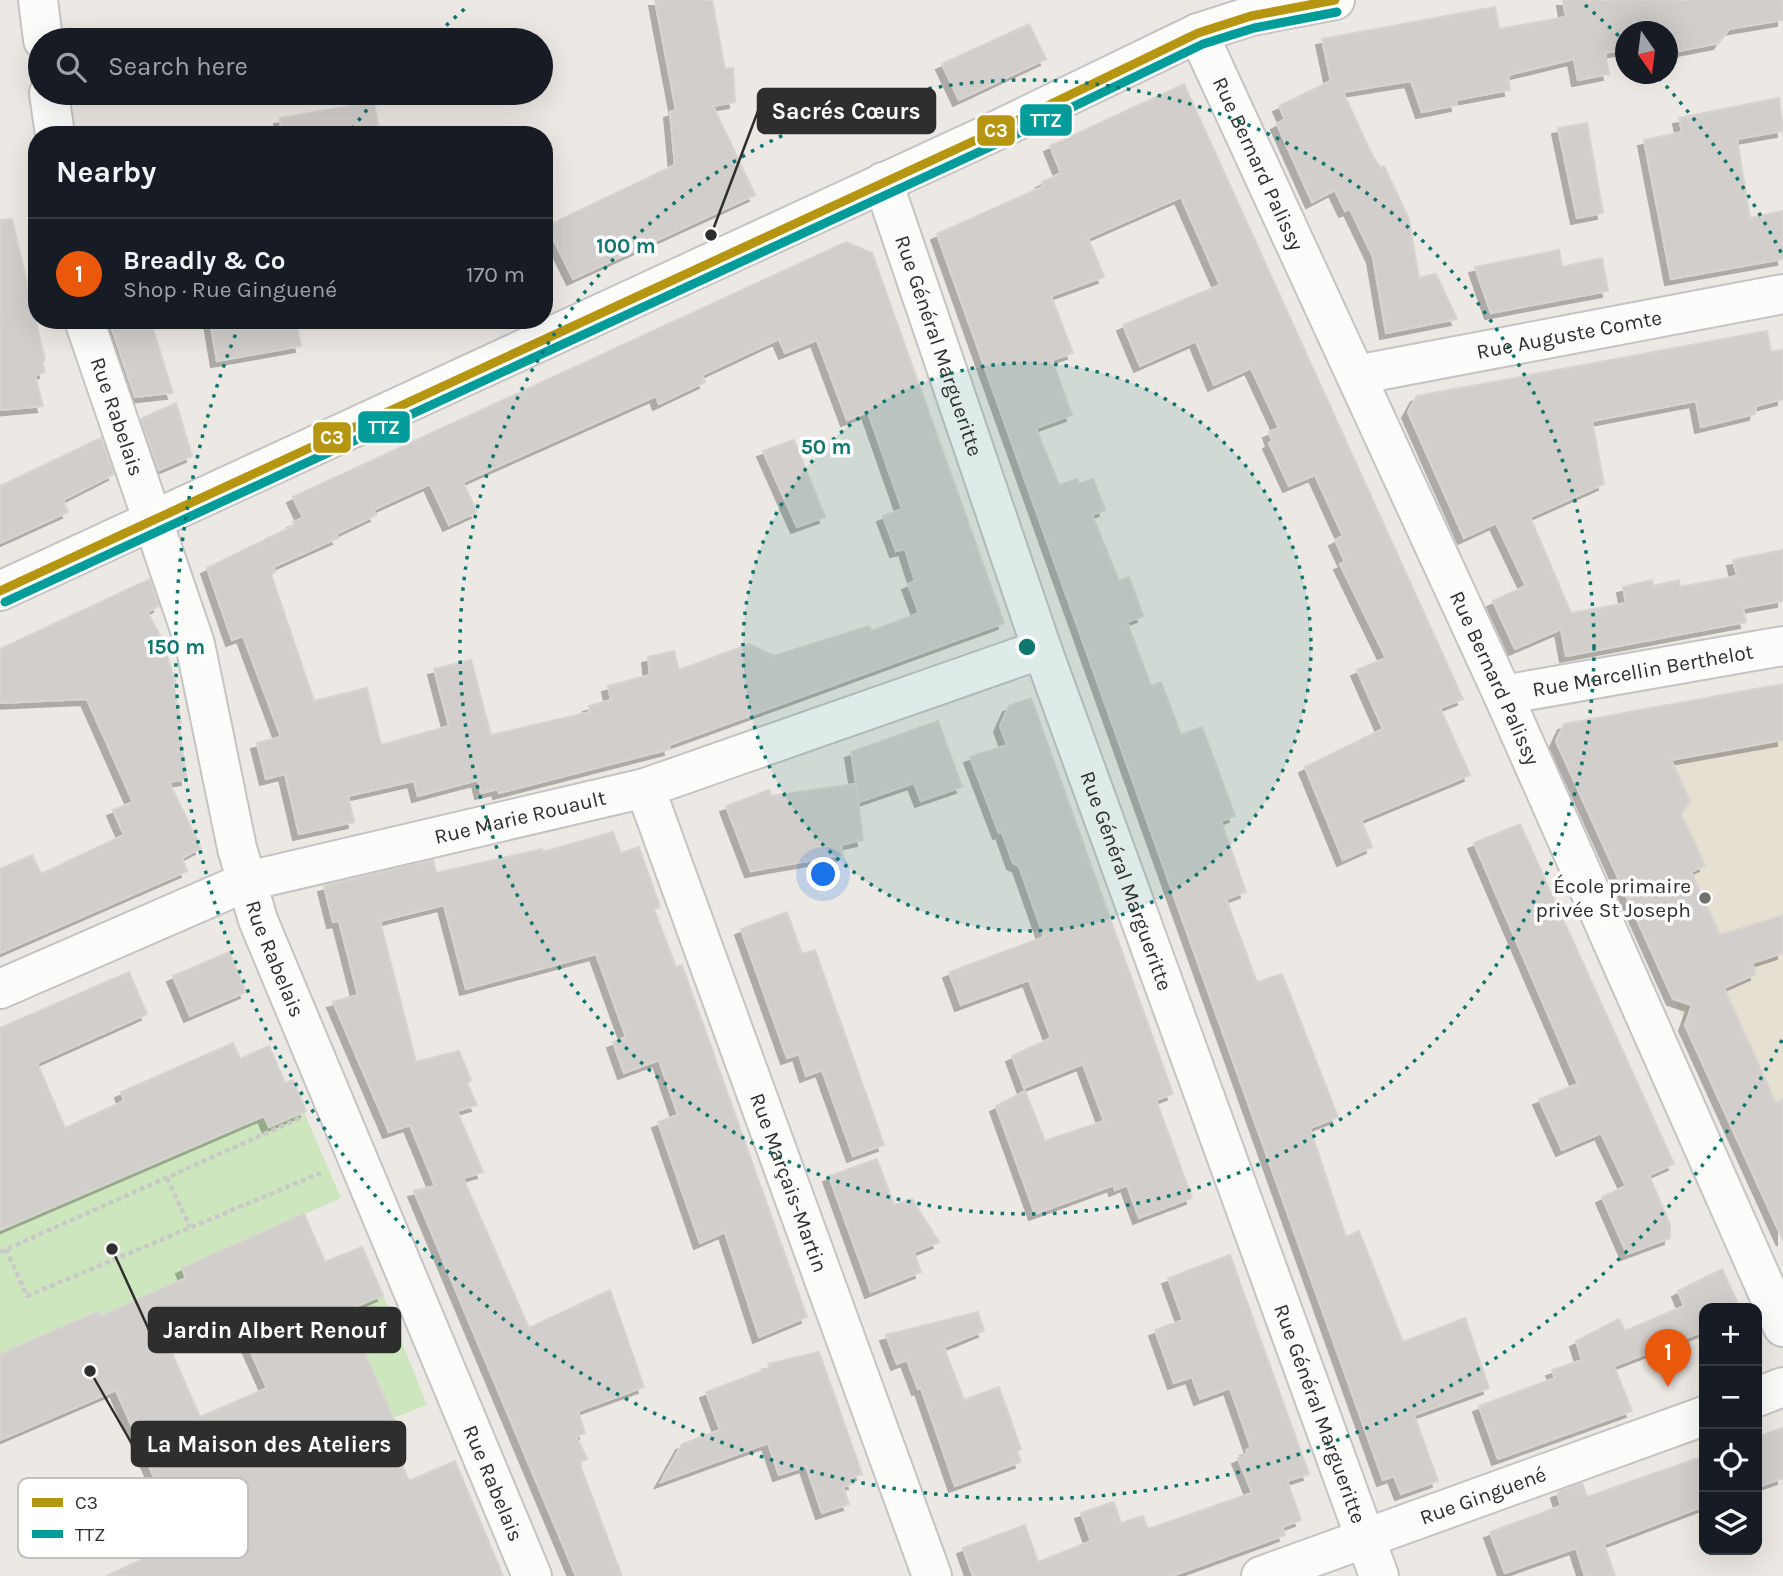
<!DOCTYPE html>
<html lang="en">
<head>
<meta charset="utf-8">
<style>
  :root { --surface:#171b24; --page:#20242c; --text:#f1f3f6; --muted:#9ea1a6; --line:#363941; --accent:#ea580c }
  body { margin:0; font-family:Karla,sans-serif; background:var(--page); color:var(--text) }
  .controls { position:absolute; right:21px; bottom:21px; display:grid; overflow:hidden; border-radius:14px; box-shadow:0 7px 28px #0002 }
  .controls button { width:63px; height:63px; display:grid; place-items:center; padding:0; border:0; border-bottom:2px solid var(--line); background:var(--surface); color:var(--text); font:35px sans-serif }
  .compass { position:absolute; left:1615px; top:21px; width:63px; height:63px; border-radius:50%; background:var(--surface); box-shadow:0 7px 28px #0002; rotate:166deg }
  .you { position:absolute; left:824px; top:875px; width:24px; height:24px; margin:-18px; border:5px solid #fff; border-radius:50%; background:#1a73e8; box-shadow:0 0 0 10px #1a73e833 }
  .badge { display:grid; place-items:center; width:46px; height:46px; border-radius:50%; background:var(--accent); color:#fff; font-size:23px; font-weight:700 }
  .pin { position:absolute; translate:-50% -58px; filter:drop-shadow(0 2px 4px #0008) }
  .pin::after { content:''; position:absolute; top:37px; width:24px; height:21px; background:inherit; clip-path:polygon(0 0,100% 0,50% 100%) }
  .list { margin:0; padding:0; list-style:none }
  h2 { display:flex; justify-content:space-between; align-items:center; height:91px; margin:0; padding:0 28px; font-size:30px }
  h2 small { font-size:23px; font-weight:400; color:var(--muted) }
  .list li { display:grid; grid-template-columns:46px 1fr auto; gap:21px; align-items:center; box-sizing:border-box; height:112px; padding:0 28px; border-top:2px solid var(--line) }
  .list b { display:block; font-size:26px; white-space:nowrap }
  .list p { margin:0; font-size:23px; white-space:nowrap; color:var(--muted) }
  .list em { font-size:23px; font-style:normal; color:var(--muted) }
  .icon { flex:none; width:38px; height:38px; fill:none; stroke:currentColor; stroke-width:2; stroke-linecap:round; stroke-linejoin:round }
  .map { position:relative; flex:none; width:1783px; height:1576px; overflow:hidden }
  .search { position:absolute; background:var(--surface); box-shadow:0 7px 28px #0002; left:28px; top:28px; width:525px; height:77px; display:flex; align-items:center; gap:18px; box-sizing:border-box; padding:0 24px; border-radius:38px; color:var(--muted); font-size:26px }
  .panel { position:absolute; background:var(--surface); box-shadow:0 7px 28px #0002; left:28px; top:126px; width:525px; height:203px; border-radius:28px }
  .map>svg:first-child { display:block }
  .education { fill:#e6e0d3 }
  .green { fill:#cee6be }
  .building { fill:#d1cecb; stroke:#d7d4d0; stroke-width:2; fill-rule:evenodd; filter:url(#shadow) }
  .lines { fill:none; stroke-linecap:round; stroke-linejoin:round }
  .minor-casing { stroke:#c5c4c5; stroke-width:42 }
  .path { stroke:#c9c9c8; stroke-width:4.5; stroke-dasharray:5 3.5; stroke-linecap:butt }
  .minor { stroke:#fcfcfb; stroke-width:38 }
  .bus-1-casing { stroke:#fff; stroke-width:14 }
  .bus-2-casing { stroke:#fff; stroke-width:14 }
  .bus-1 { stroke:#b69510; stroke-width:9 }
  .bus-2 { stroke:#009c99; stroke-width:9 }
  .ring { fill:none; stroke:#0f766e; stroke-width:3.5; stroke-dasharray:3.5 7 }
  .poi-dot { fill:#706f6e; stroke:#fff; stroke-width:2.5 }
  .labels { text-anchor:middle; stroke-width:7; stroke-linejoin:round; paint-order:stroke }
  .street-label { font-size:21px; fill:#2e2e2e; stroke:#fff }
  .poi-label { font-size:21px; fill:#2e2e2e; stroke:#fff; text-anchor:end }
  .key { fill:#fff; stroke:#c0c0c0; stroke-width:2 }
  .key-label { font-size:19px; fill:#2e2e2e }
  .centre { fill:#0f766e; stroke:#fff; stroke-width:3.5 }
  .ring-label { font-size:21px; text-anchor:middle; font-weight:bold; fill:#0f766e; stroke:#fff; stroke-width:7; stroke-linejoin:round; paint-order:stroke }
  .leader { fill:none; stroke:#2e2e2e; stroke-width:2.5 }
  .callout-dot { fill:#2e2e2e; stroke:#fff; stroke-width:2.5 }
  .callout { fill:#2e2e2e; stroke:#2e2e2e; stroke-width:2.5 }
  .callout-label { font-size:23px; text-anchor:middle; font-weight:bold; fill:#fff }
  .line-badge { stroke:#fff; stroke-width:2.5 }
  .badge-label { font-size:19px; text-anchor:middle; font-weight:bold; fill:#fff }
</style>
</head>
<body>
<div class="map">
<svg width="1783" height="1576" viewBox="0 0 1783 1576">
  <defs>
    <filter id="shadow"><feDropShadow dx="-6" dy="6" stdDeviation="0" flood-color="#0004"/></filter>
  </defs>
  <rect width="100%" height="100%" fill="#ece8e4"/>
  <path class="education" d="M1783,684V1190L1764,1198L1556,741Z"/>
  <path class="green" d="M304,1112L341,1198L182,1268L186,1278L101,1316L98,1311L0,1354V1230L264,1116L270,1127Z
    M383,1295L427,1405L393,1418L346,1311Z"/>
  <path class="building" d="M655,0H712L725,69L733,68L735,102L713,106L755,195L573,279L547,226L675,165L670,112L676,110Z
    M1563,0H1783V20L1729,29L1719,43L1678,51L1676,38L1668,40V32H1626V49L1605,53L1609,74L1578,80L1574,59L1508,75L1510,90L1456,100L1457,105L1422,112L1411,81L1343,92L1373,157L1381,168L1384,166L1409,219L1419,278L1436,274L1457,319L1386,333L1373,257L1350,209L1345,211L1335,190L1312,202L1277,124L1285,119L1279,106L1331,81L1322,39L1495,7L1499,29L1566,17Z
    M1029,24L1046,59L959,100L942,64Z
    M1184,84L1463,699L1440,708L1470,775L1361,820L1372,847L1343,860L1305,767L1383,729L1357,670L1386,658L1340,564L1345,562L1335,540L1343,536L1315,475L1289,486L1269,443L1272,441L1269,432L1279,428L1251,368L1214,385L1196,341L1140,366L1123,325L1220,285L1181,197L1088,238L1104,277L1051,296L1073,353L1052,360L1072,415L1036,428L1059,485L1077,479L1079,484L1093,479L1105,510L1092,515L1119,581L1129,577L1143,616L1127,622L1151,686L1161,682L1181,735L1202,727L1235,816L1221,821L1246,892L1226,899L1257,982L1282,974L1338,1117L1310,1128L1346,1237L1359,1231L1403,1342L1465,1318L1489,1388L1414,1415L1438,1481L1401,1494L1394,1476L1383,1480L937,234L1044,186L1042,182L1061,173L1050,146Z
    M1779,98L1783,131L1737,139L1750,218L1783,211V259L1671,279L1644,140L1682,132L1679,118Z
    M374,102L380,135H282L280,118Z
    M1587,123L1603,213L1577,218L1558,128Z
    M12,219L45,360H42L45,372L35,375L43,406L0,410V220Z
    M846,242L872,253L1004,623L669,745L670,749L499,793L498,789L481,793L478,780L418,796L414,781L348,796L354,822L299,834L285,774L266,779L257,743L281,737L243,636L232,640L207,568L295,525L293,522L303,518L293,497ZM779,339L785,353L817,340L847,420L868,412L902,509L883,516L896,551L905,549L915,581L908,584L919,613L872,631L869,626L774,656L749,644L679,670L674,651L648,657L650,675L608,686L611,700L589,706L590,712L491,735L471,660L434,669L449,726L381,745L367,688L314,701L271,574L275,572L273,567L338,538L336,534L376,515L373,510L430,484L449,525L477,512L463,482L656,396L659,404L705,382L702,375Z
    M1559,250L1562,267L1602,258L1608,291L1491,313L1475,267Z
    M109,320H150L173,393L135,397Z
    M210,320H296L301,346L217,361Z
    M1767,331L1771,352L1783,350V399L1756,406L1755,414L1701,427L1696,401L1592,421L1604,484L1530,517L1571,613L1626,603L1623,587L1652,580L1653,586L1679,580L1680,587L1737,576L1733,560L1783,550V601L1743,608L1746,622L1566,656L1561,629L1515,649L1493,601L1526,586L1496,523L1464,538L1408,412L1417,396Z
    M176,403L192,456L159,470L141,419Z
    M101,438L114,474L63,500L68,512L0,543V486Z
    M794,440L825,517L797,527L763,451Z
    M150,579L159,606L147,612L161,637L176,684H173L181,723L178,724L187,779L169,782L201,848L182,858L187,871L0,953V869L32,855L41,874L124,835L113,810L133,802L87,699L0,703V649Z
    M1783,684V740L1671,760L1690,801L1681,814L1705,865L1691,872L1720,935L1783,915V953L1752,963L1756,974L1724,988L1776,1103L1783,1100V1240L1685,1025L1692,1005L1673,999L1556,741L1564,724Z
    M1031,698L1173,1094L1156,1100L1192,1198L1139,1218L1127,1185L1115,1190L1114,1185L1035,1214L996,1106L1025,1091L1045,1141L1104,1121L1083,1064L1024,1088L1012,1056L1051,1038L1029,980L961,1005L949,972L1044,937L1019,866L1013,863L1002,832L999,833L970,757L1007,745L1000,726L1009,706Z
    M938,721L962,787L921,801L914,783L859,802L851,752Z
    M856,784L863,840L841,845L843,855L751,871L726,806L769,790L771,796Z
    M1520,824L1674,1164L1649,1175L1670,1225V1238L1627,1254L1602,1197L1626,1186L1601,1133L1562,1150L1539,1099L1578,1084L1474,843Z
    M613,832L621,853L639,847L660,907L654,909L676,967L682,965L807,1317L759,1337L725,1232L700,1243L658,1122L678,1115L659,1060L624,1073L613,1042L626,1037L596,954L466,989L444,905L380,921L416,1062L459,1051L471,1080L467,1083L477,1105L457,1111L483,1172L463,1178L529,1328L610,1290L644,1387L578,1411L585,1433L576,1436L587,1459L579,1462L622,1576H576L414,1191L435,1186L422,1154L410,1125L389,1132L333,1002L358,995L339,921L333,922L324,886L433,860L436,873L542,849L543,852Z
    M787,912L802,954L815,950L884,1145L853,1156L822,1070L806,1076L799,1054L787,1058L741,929Z
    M229,952L246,992L190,1016L173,976Z
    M129,972L147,1014L37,1063L65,1128L124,1101L121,1092L233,1043L240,1059L269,1046L285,1083L293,1080L306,1111L269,1127L264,1116L0,1230V1028Z
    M877,1159L894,1205L912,1199L939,1242L914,1252L921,1272L871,1292L829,1176Z
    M304,1214L325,1262L362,1247L383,1295L346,1311L395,1422L386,1426L409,1481L455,1461L503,1576H106L170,1547L149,1496L160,1491L116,1390L0,1440V1354L99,1311L101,1316L186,1278L182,1268ZM235,1317L267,1388L200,1417L169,1346Z
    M1230,1255L1309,1474L1287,1481L1301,1520L1282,1527L1285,1535L1172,1576H973L963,1548L1025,1525L1038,1562L1091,1541L1081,1513L1114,1502L1121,1523L1143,1516L1148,1529L1252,1493L1238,1458L1247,1454L1246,1450L1251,1448L1230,1388L1200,1399L1192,1377L1174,1383L1155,1330L1183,1320L1168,1278Z
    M1722,1269L1740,1308H1704V1331L1614,1366L1632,1411L1498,1459L1479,1406L1555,1378L1552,1370L1582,1360L1576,1341L1619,1319L1625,1331L1684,1306L1678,1291Z
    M978,1312L984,1331L944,1347L964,1400L999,1387L1021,1449L1017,1451L1021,1462L955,1486L921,1388L918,1389L907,1360L897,1364L886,1335Z
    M819,1352L862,1474L852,1477L854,1483L843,1487L849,1504L822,1513L806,1466L779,1475L768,1443L661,1482L682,1444L720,1430L706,1392L770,1368L768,1364Z
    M1783,1428V1478L1757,1487V1437Z
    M1704,1456V1506L1604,1544L1615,1576H1585L1576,1548L1505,1573L1490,1532L1561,1506L1557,1492L1582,1483L1587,1497Z"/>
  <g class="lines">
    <g class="minor-casing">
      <g id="minor">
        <path d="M38,0L43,40"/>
        <path id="s1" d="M1198,33L1503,695L1783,1327"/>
        <path d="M49,93L55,135"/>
        <path id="s2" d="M883,182L1042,649L1379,1576"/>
        <path id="s3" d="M84,320L195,644L237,848L258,920L532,1576"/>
        <path id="s4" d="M1356,375L1783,294"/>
        <path d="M0,591L989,134L1198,33L1251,16L1335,0"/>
        <path id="s5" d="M1503,695L1783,646"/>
        <path id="s6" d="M645,788L932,1576"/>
        <path id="s7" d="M0,989L248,881L645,788L1042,649"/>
        <path d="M1757,1397L1783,1387"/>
        <path id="s8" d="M1261,1576L1704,1416"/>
      </g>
    </g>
    <path class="path" d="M167,1178L190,1227
      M6,1249L27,1296L323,1172
      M0,1252L300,1118"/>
    <use href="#minor" class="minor"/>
    <g class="bus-1-casing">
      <path id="bus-1" d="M0,591L989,134L1198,33L1251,16L1335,0"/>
    </g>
    <g class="bus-2-casing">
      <path id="bus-2" d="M5,602L994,145L1203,44L1254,28L1337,12"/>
    </g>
    <use href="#bus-1" class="bus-1"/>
    <use href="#bus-2" class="bus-2"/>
  </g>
  <circle cx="1027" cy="647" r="284" fill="#0f766e" fill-opacity=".12"/>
  <g class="ring">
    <circle cx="1027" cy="647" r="284"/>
    <circle cx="1027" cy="647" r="567"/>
    <path d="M1782 1040A851 851 0 0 1 241 321M352 129A851 851 0 0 1 380 94M431 40A851 851 0 0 1 469 5M1585 5A851 851 0 0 1 1623 40M1659 78A851 851 0 0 1 1782 254"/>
  </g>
  <circle class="poi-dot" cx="1705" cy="898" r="7"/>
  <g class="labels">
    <g class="street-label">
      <text dy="7" stroke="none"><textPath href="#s1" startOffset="144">Rue Bernard Palissy</textPath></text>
      <text dy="7" stroke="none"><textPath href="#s4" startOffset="217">Rue Auguste Comte</textPath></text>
      <text dy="7" stroke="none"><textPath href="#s2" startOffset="173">Rue Général Margueritte</textPath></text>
      <text dy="7" stroke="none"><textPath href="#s3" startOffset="102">Rue Rabelais</textPath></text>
      <text dy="7" stroke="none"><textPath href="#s5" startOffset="142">Rue Marcellin Berthelot</textPath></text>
      <text dy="7" stroke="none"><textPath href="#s1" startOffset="710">Rue Bernard Palissy</textPath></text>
      <text dy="7" stroke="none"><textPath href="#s7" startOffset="550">Rue Marie Rouault</textPath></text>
      <text dy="7" stroke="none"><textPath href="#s2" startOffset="740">Rue Général Margueritte</textPath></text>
      <text dy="7" stroke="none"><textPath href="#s3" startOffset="668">Rue Rabelais</textPath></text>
      <text dy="7" stroke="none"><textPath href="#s6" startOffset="420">Rue Marçais-Martin</textPath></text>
      <text dy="7" stroke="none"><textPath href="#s2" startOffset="1307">Rue Général Margueritte</textPath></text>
      <text dy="7" stroke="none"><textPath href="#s3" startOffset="1236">Rue Rabelais</textPath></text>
      <text dy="7" stroke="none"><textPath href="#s8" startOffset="236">Rue Ginguené</textPath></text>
    </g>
    <g class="poi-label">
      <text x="1691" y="893">École primaire<tspan x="1691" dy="24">privée St Joseph</tspan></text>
    </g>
  </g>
  <rect x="18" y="1478" width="230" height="80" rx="10" class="key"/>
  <rect x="32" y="1498" width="31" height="9" fill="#b69510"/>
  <rect x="32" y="1530" width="31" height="8" fill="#009c99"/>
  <g class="key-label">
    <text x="75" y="1509">C3</text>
    <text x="75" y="1541">TTZ</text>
  </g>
  <circle cx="1027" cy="647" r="10" class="centre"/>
  <g class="ring-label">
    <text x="626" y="253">100 m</text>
    <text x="826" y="454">50 m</text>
    <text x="176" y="654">150 m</text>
  </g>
  <path class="leader" d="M711 235L758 111M112 1249L149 1330M90 1371L132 1444"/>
  <g class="callout-dot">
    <circle cx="711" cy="235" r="7"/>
    <circle cx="112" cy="1249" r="7"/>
    <circle cx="90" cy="1371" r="7"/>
  </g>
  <g class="callout">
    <rect x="758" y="89" width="177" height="44" rx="7"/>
    <rect x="149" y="1308" width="251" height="44" rx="7"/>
    <rect x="132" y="1422" width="273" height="44" rx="7"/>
  </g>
  <g class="callout-label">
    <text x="846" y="119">Sacrés Cœurs</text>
    <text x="275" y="1338">Jardin Albert Renouf</text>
    <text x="269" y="1452">La Maison des Ateliers</text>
  </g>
  <g class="line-badge">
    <rect x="1019" y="103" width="54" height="34" rx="7" fill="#009c99"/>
    <rect x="976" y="114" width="40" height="33" rx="7" fill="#b69510"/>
    <rect x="357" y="410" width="54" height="34" rx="7" fill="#009c99"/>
    <rect x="312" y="421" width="40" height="33" rx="7" fill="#b69510"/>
  </g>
  <g class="badge-label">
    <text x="1046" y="127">TTZ</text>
    <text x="996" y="137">C3</text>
    <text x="384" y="434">TTZ</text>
    <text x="332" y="444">C3</text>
  </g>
</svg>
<div class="controls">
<button>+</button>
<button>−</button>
<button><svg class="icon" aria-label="locate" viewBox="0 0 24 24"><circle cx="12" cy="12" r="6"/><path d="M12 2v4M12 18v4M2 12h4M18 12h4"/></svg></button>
<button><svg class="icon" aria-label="layers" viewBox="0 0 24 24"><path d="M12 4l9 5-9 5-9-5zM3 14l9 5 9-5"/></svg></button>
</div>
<svg class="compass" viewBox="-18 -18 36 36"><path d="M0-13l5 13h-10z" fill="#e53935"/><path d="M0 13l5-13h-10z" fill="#9ea1a6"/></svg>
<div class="you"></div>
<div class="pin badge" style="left:1668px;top:1387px">1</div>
<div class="search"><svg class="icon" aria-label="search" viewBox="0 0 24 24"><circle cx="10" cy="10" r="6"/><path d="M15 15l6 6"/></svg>Search here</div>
<section class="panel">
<h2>Nearby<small></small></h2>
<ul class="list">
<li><span class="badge">1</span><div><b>Breadly &amp; Co</b><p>Shop · Rue Ginguené</p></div><em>170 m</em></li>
</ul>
</section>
</div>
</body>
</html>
